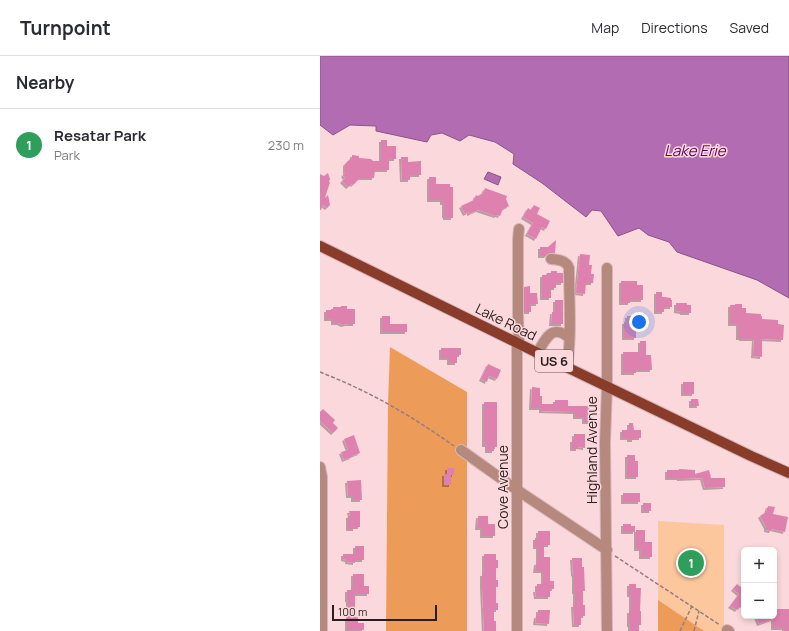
<!DOCTYPE html>
<html lang="en">
<head>
<meta charset="utf-8">
<style>
  :root { --surface:#fff; --page:#f7f7f7; --text:#2b2b33; --muted:#7c7c81; --line:#e1e1e2; --accent:#1360ca }
  body { margin:0; font-family:Manrope,sans-serif; background:var(--page); color:var(--text) }
  .controls { position:absolute; right:12px; bottom:12px; display:grid; overflow:hidden; border-radius:6px; box-shadow:0 2px 6px #0003 }
  .controls button { width:36px; height:36px; display:grid; place-items:center; padding:0; border:0; border-bottom:1px solid var(--line); background:var(--surface); color:var(--text); font:20px sans-serif }
  .scale { position:absolute; left:12px; bottom:10px; width:105px; box-sizing:border-box; padding-left:4px; border:2px solid #291d1e; border-top:0; font-size:11px; line-height:14px; white-space:nowrap; color:#291d1e; -webkit-text-stroke:3px #fbd8db; paint-order:stroke }
  .you { position:absolute; left:319px; top:266px; width:14px; height:14px; margin:-10px; border:3px solid #fff; border-radius:50%; background:#1a73e8; box-shadow:0 0 0 6px #1a73e833 }
  .badge { display:grid; place-items:center; width:26px; height:26px; border-radius:50%; background:var(--accent); color:#fff; font-size:13px; font-weight:700 }
  .pin { position:absolute; translate:-50% -50%; border:2px solid #fff; box-shadow:0 1px 4px #0006 }
  .list { margin:0; padding:0; list-style:none }
  h2 { display:flex; justify-content:space-between; align-items:center; height:52px; margin:0; padding:0 16px; font-size:17px }
  h2 small { font-size:13px; font-weight:400; color:var(--muted) }
  .list li { display:grid; grid-template-columns:26px 1fr auto; gap:12px; align-items:center; box-sizing:border-box; height:72px; padding:0 16px; border-top:1px solid var(--line) }
  .list b { display:block; font-size:15px; white-space:nowrap }
  .list p { margin:0; font-size:13px; white-space:nowrap; color:var(--muted) }
  .list em { font-size:13px; font-style:normal; color:var(--muted) }
  .map { position:relative; flex:none; width:469px; height:575px; overflow:hidden }
  header { display:flex; align-items:center; gap:24px; box-sizing:border-box; height:56px; padding:0 20px; background:var(--surface); border-bottom:1px solid var(--line) }
  header strong { font-size:19px }
  nav { display:flex; gap:22px; margin-inline-start:auto; font-size:14px }
  main { display:flex }
  aside { flex:1; background:var(--surface) }
  .map>svg:first-child { display:block }
  .green { fill:#fdc79e }
  .forest { fill:#ed9b59 }
  .water { fill:#b26cb2; stroke:#895486 }
  .building { fill:#df81af; filter:url(#shadow) }
  .lines { fill:none; stroke-linecap:round; stroke-linejoin:round }
  .minor-casing { stroke:#d5b6b9; stroke-width:12 }
  .major-casing { stroke:#d5b6b9; stroke-width:12 }
  .path { stroke:#957d7f; stroke-width:1.5; stroke-dasharray:4 2; stroke-linecap:butt }
  .minor { stroke:#b5897d; stroke-width:10 }
  .major { stroke:#883c29; stroke-width:10 }
  .labels { text-anchor:middle; stroke-width:3; stroke-linejoin:round; paint-order:stroke }
  .shield { fill:#fbd8db; stroke:#685557; stroke-width:1 }
  .shield-label { font-size:13px; font-weight:bold; fill:#291d1e }
  .street-label { font-size:14px; fill:#291d1e; stroke:#fbd8db }
  .water-label { font-size:15px; font-style:italic; fill:#610464; stroke:#fbd8db }
</style>
</head>
<body>
<header>
<strong>Turnpoint</strong>
<nav><a>Map</a><a>Directions</a><a>Saved</a></nav>
</header>
<main>
<aside>
<h2>Nearby<small></small></h2>
<ul class="list">
<li><span class="badge" style="background:#2e9e5b">1</span><div><b>Resatar Park</b><p>Park</p></div><em>230 m</em></li>
</ul>
</aside>
<div class="map">
<svg width="469" height="575" viewBox="0 0 469 575">
  <defs>
    <filter id="shadow"><feDropShadow dx="-2" dy="2" stdDeviation="0" flood-color="#0004"/></filter>
  </defs>
  <rect width="100%" height="100%" fill="#fbd8db"/>
  <path class="green" d="M338,465L404,469V575H338Z"/>
  <path class="forest" d="M70,291L147,336V575H66L68,348Z
    M338,544L384,575H338Z"/>
  <path class="water" d="M0,0H469V242L437,224L357,196L349,186L328,179L319,172L298,180L281,155L272,154L266,161L222,127L193,108L194,98L175,86L149,79L140,85L122,77L111,79L107,86L56,75V70L30,69L13,79L0,69Z
    M168,116L181,121L178,129L164,123Z"/>
  <path class="building" d="M61,84H67V90H76V103H69V114H55L54,122H40L33,129L32,128L28,131L22,125L25,122L23,119L25,117V108L30,103H32V99L39,100V102L51,103L53,105H61Z
    M81,101H88V106L101,105V119H90V124H82Z
    M8,117L10,123L9,126H10L5,142L8,139L10,149L7,152L3,149L1,154H0V118L4,120Z
    M109,121H116V128H130V131H133V162H125V160H124V147H122V144H109Z
    M165,132L187,140L186,143L189,150L183,153L180,160L177,159L176,160L158,154L149,158V156L145,158L141,150L154,144L156,139L158,140L163,137Z
    M214,149L220,152L217,158L230,165L226,173L222,171L216,183L207,178L213,167L203,161L208,152L211,154Z
    M236,184L235,197H229L226,200H220V191H228Z
    M260,198L270,199L269,209H272L271,218H274L273,227H266L265,238L256,237Z
    M231,215H237V217H243V227H236V232H231V227V242H222V219H226L227,217H231Z
    M301,225H317V229H323V244H310V247H301Z
    M210,230V237H217L218,248H211V256H204V231Z
    M336,236H342V241H344L351,242V244H352V251H344V256H336Z
    M235,244H243V268H231L232,256H235Z
    M356,247H367V249H371V257H362V256L356,255Z
    M415,248H422V252H426V257L441,258V260H442V263L458,264V268L464,269L463,284L442,283V301L433,300L434,283H421V282H418V268H410V249H415Z
    M21,250H27V253H35V268H27L23,269L19,267H13V263H6V254H13V251H21Z
    M62,260H70V268H87V276H62Z
    M307,260H316V282H304V266H307Z
    M320,285H326V299H331L332,314H316V317H303V296H320Z
    M121,292H141V299H137V307H129V302H121Z
    M168,308L181,314L177,323L169,320L167,326L161,323Z
    M363,326H374V338H363Z
    M212,331L220,332V340H222V348H235V344H248V350H269L268,359H271V366H264V361H255V356L221,355V352H211Z
    M371,343H378L379,350H371Z
    M164,346H177V391H174V395H167V389H164Z
    M3,353L15,364L13,367L18,372L13,377L0,365V356Z
    M309,367H313L314,374H321V382H314V384H309V382H302V374H309Z
    M254,378H265V392L258,391V393H252V384H254Z
    M34,379L40,397L32,400V401L24,404L21,396L28,394L24,383Z
    M307,399H315V405H318V421H307Z
    M127,412H134V419H131V429H124V418H127Z
    M359,413L375,414V418L389,414L391,422H405V431L385,432L382,422L359,423V422H347V414H359Z
    M41,424L42,444H33V440H28L27,425Z
    M303,437H320V446H303Z
    M323,447H331V455H323Z
    M448,450L455,451L453,458L468,461L465,476L452,473L451,475L446,474V471L440,460L446,456Z
    M29,455H40V471H35V473H28V460H30Z
    M158,460H168V468H175V480H162V472H157Z
    M303,468H311V470H315V476H303Z
    M316,474H325V486H332V501H321V493H316Z
    M218,475H230V489H224V501H230V525H234V533H230V541H216L215,534H217V528H223V515H215L216,507H218V491H215V482H218Z
    M35,490H44V504H35V507L27,506V504L23,503V498H35Z
    M164,498H176V504H178V512H176V524H178V531H176V547H178V554H174V565H176V575H164L162,530V518H164Z
    M252,502H262V511H264L265,535H263V549H265V560H261V569H254L253,549H255V536H254V519L253,518Z
    M33,518H44V530H49V538H35V561H38V567H44V574H27V561H28V544H27V534H33Z
    M309,528H316V532H321L320,555H321V569H319V575H310V569H309V555H311V539H309Z
    M417,528L422,532L424,530V547L420,552L419,551L417,554L410,550L419,538L413,533Z
    M457,553H469V575H464V572H453V563L439,568L436,560H454V555H457Z
    M218,554H230L229,568L215,567L216,560H218Z"/>
  <g class="lines">
    <g class="minor-casing">
      <path id="minor" d="M199,173L198,183V258L199,288
        M231,203C239,204 246,204 249,212C249,245 252,279 247,311
        M287,212V330L285,387L287,575
        M197,287V575
        M217,297C222,290 228,275 237,276C241,276 246,279 249,282
        M141,394L197,434L287,494
        M0,411L2,421V575
        M407,574L409,575"/>
    </g>
    <g class="major-casing">
      <path id="major" d="M0,190L236,306L431,400L469,417"/>
    </g>
    <path class="path" d="M0,316C12,321 25,326 37,332C71,348 103,368 134,390
      M295,500L400,569
      M360,575L372,550
      M374,575L379,555"/>
    <use href="#minor" class="minor"/>
    <use href="#major" class="major"/>
  </g>
  <g class="labels">
    <rect class="shield" x="215" y="294" width="38" height="22" rx="3"/>
    <g class="shield-label">
      <text x="234" y="310">US 6</text>
    </g>
    <g class="street-label">
      <text transform="translate(186 266) rotate(26)" y="5">Lake Road</text>
      <text transform="translate(272 394) rotate(-90)" y="5">Highland Avenue</text>
      <text transform="translate(183 431) rotate(-90)" y="5">Cove Avenue</text>
    </g>
    <g class="water-label">
      <text x="375" y="100">Lake Erie</text>
    </g>
  </g>
</svg>
<div class="controls">
<button>+</button>
<button>−</button>
</div>
<div class="scale">100 m</div>
<div class="you"></div>
<div class="pin badge" style="left:371px;top:507px;background:#2e9e5b">1</div>
</div>
</main>
</body>
</html>
